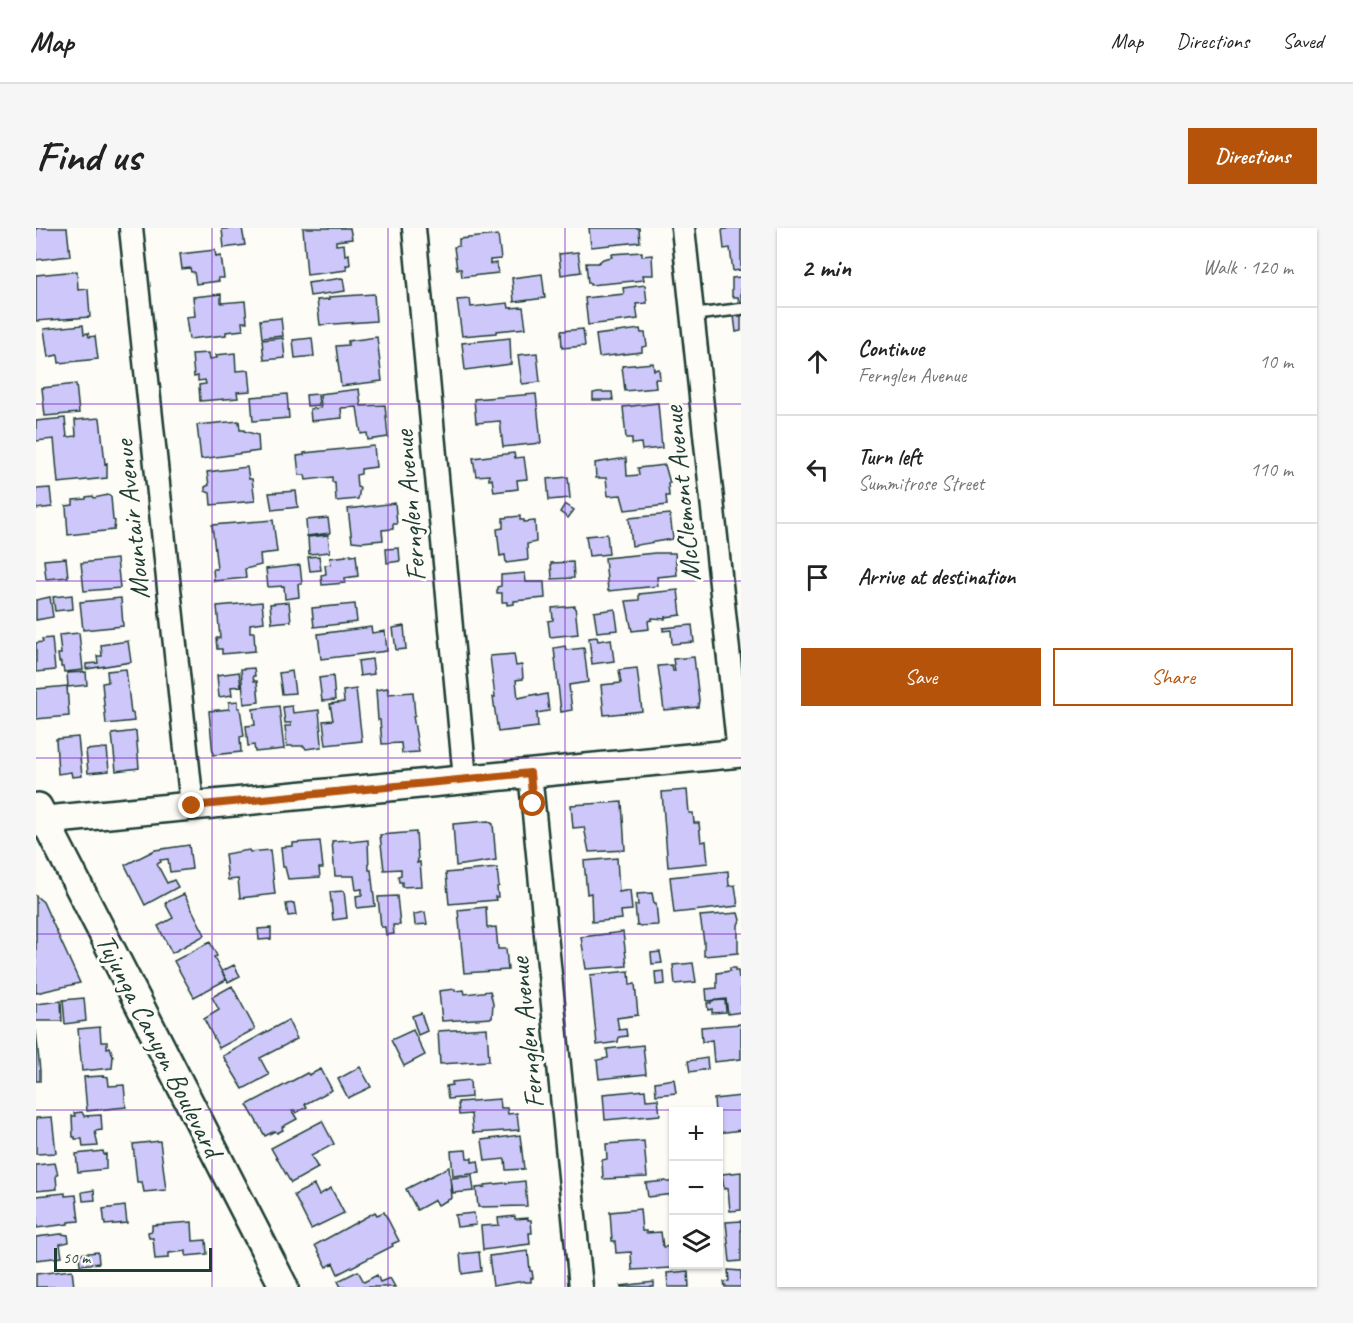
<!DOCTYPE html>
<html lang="en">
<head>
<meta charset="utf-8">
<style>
  :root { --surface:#fff; --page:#f6f6f6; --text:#222; --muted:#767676; --line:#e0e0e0; --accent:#b45309 }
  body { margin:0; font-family:Caveat,sans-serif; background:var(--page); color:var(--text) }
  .controls { position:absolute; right:18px; bottom:18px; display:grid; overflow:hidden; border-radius:0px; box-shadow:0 2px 4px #0004 }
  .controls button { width:54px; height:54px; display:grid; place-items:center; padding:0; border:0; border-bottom:2px solid var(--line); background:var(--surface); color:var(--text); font:30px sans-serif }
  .scale { position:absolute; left:18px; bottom:15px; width:158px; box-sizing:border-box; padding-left:6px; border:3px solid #1f3d34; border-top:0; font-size:16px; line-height:21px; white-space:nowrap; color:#1f3d34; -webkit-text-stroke:4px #fdfcf7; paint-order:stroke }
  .stop { position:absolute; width:18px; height:18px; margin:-14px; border:4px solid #b45309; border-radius:50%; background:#fff }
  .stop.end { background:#b45309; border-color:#fff; box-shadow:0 2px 6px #0008 }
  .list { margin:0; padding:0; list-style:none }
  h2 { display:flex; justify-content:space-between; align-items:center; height:78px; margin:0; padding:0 24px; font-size:26px }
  h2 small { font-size:20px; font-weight:400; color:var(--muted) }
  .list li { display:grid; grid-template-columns:39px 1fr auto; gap:18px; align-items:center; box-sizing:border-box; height:108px; padding:0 24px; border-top:2px solid var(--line) }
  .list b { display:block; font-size:22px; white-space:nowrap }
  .list p { margin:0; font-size:20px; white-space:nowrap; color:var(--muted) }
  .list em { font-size:20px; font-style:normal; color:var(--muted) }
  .actions { display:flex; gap:12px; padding:18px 24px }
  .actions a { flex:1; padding:14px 0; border:2px solid var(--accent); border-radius:0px; text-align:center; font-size:21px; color:var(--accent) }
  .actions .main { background:var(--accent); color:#fff }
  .icon { flex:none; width:33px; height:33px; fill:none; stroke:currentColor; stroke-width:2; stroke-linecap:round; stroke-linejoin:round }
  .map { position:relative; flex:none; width:705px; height:1059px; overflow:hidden; border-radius:0px }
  header { display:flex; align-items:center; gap:36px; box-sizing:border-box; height:84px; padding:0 30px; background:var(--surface); border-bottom:2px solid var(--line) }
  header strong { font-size:28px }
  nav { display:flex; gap:33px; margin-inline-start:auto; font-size:21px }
  .intro { display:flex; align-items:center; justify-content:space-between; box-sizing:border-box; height:144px; padding:0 36px }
  h1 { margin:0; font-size:42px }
  .button { padding:15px 27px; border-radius:0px; background:var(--accent); color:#fff; font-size:21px; font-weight:700 }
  main { display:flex; gap:36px; padding:0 36px }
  aside { flex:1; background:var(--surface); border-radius:0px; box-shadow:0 2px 4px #0004 }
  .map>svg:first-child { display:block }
  .building { fill:#cec7fa; stroke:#1f3d34; stroke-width:1.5 }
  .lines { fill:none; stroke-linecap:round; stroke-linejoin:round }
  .service-casing { stroke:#1f3d34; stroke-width:15 }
  .minor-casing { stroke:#1f3d34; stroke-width:27 }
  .tertiary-casing { stroke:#1f3d34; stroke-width:32 }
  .service { stroke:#fdfcf7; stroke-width:10 }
  .minor { stroke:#fdfcf7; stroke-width:22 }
  .tertiary { stroke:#fdfcf7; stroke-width:27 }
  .route { stroke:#b45309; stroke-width:8 }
  .grid { fill:none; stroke:#7b2cbf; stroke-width:1.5; stroke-opacity:0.55 }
  .labels { text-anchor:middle; stroke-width:6; stroke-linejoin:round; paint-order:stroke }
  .street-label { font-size:28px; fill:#1f3d34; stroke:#fdfcf7 }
</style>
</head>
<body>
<header>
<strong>Map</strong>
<nav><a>Map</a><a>Directions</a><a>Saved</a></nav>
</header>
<div class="intro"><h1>Find us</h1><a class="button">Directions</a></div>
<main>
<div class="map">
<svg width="705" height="1059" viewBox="0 0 705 1059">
  <rect width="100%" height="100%" fill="#fdfcf7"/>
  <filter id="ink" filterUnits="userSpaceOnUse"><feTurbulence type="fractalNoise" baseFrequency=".0167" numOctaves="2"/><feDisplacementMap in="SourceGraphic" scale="12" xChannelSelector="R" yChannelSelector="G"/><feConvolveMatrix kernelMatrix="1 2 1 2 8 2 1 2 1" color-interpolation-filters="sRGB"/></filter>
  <g filter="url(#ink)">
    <path class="building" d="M0,0H31L34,28L0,32Z
      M206,0L209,17L188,20L186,1Z
      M267,0H314L316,11L300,13V17L308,16L309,27L313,26L314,37H310L311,42L271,47Z
      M553,0H603L604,14L555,19Z
      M693,0H705V42L697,43L694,20L688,21L686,2Z
      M462,7L465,31L454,32V36L461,35L462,45L426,49L425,41H421L418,19L423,18V11Z
      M179,22L180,29L185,28L188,50H182L183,53L160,56L158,44H155L154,40L146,41L144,26Z
      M542,24L545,44L525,47L523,26Z
      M606,24V28L616,27L617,47H607L608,52L554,57V55H552L550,35H562L567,31L576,29L575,26Z
      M41,43L42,62L52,61L54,89L0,93V47Z
      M506,46L509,70L478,74L476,50Z
      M705,49V77L703,78L702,69H696V50Z
      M307,50L309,63L274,68L272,55Z
      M609,57L611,75L600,76L602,91L552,97L549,70L588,66L587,60Z
      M185,66V75L209,73L211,94H206L207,102L190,104V107L153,111L150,89L159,88L157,69Z
      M338,66L340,93L284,97L281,72L293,71V69Z
      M434,71L435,79L472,75L473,80L487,79L490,100L460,103V105L426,108L421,72Z
      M705,87V103L700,104L698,88Z
      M245,90L247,108L226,110L224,92Z
      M47,97L48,106L52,105L53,109L59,108L62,131L23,135L22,127L12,129L8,101Z
      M547,101L549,118L526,120L525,103Z
      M604,101L605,105H609L611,118L606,119V124L563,129L560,107Z
      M341,109L346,153L305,158L300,118L312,117V113Z
      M247,110L249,130L228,132L226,112Z
      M276,110L278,128L259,130L257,112Z
      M474,110L475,136L429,142L426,115Z
      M173,125L174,131L181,130L180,127L199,125L200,143L213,142L215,163L201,164L202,170L164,173L163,157L170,156L169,152L162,153V148L158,149L156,126Z
      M501,125L504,154L486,156L482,127Z
      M617,135L618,142L623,141L624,151H619L620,160L589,163L586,138Z
      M40,156L43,185L9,188L6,160Z
      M323,161L325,178L349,177L352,209L332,212L331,205L325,206L321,179L305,180L306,190L275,193L274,181L285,180L284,166Z
      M562,164H576L577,172H557V165Z
      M251,166L253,190L217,193L215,169Z
      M282,166L283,177L271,178L270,167Z
      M500,166L505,215L467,219L464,193L440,195L438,171Z
      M622,175L626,220L606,222L605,215L596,216V210H590L587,179Z
      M29,190L31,209L40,208L39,192L64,190L68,226L69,236L71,235V250L22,255L18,211L0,213V193Z
      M203,193L204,202H208V203L222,207L223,223L165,231L161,197Z
      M338,218L340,239L325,241V246L320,247L321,259L324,260L322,271L300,273L299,254H296V249L270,252L269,247H263L261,228L268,227V225Z
      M478,225L479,230L488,229L491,251L481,252L482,261L458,264L456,251L453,252V247L440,248L437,230Z
      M590,230L591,248L603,247L602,240L629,237L634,255H632L633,268H630L631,277L589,282L585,267L572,268L570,250H560L559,235Z
      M211,239L213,251H216L219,273L175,277L174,265L169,263V259L173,257L171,244Z
      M532,249L534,270L513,272L511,251Z
      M14,260L16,279L0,281V261Z
      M260,263L262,279L236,282L233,265Z
      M72,267L75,269L77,292L79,293L78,302L32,307L30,278L37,277V272L50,271V269L57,268L58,270Z
      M359,275L361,296H357V301L346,302L347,312L326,314L316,313L312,281Z
      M529,276L538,282L532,290L524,284Z
      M634,286L637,311L596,318L593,290Z
      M484,288V292H488V294L499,293L500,314L491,316L492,332L470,335L469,327L464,328L461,301L467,300V290Z
      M292,290L294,305L271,308L270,292Z
      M237,292L241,324L224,326L225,337L209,341L210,350L178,353L177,341H181L176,297Z
      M571,306L573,326L553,328L550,308Z
      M292,307L294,324L273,326L272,309Z
      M363,320L364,333L351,335L350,321Z
      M619,325H639L641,347L621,349L622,358L572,363L569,330Z
      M315,326V328L320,327L322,348L309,350V355L286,357L285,347L290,346L289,337L295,336L294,330L310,328V327Z
      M283,328L285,342L274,343L272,329Z
      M30,330L32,349L10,351L8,332Z
      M81,331L84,360L48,363L45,335Z
      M537,334L538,350L516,351L515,335Z
      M264,337L266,356H262L263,369L249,371L248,358L232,359L230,341Z
      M489,345L490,354H508L509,370L478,373V376L471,377V374H466V365H461V359L465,358V347Z
      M642,362L645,387L629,389V391L616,390V392L612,393L613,401L596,403L590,373L603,372V366Z
      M36,367L37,381L19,383L17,369Z
      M14,369L17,389L0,392V372Z
      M85,370L87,398L47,402L44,374Z
      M226,374L228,394L214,396V404H218L219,423L186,426V421H181L180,410H184L181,378Z
      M253,374L255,393L236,395L234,376Z
      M319,376L321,394L278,399L276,380Z
      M539,378L542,406L514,409L512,393L517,392L516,380Z
      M579,381L582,402L561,404L558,384Z
      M656,397L658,414L636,416L635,402L627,403V400Z
      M368,398L370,421L360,422L357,400Z
      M335,399L336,405L349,403L351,423L285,431L282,406Z
      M43,405L47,442L28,444L27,439H25V434H23L22,426H25L23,407Z
      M561,409L562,413L575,411L578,433L556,436L553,410Z
      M16,410L19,442L0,444V415L7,414L6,411Z
      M92,413L95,434L50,441V436L62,435L61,428H66L65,417Z
      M529,418L530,422L548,420L552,454L533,457L536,482L525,484L518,420Z
      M478,426L480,438L486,437L487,451L480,452L482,470L501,466V468L511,466L513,483L501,485L502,499L462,504L457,469H459L454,428Z
      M658,429L663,472L662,479L628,482L622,438L636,437L637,443H639L637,431Z
      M336,431L338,446L324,448L322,433Z
      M218,440L219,448H217L218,453H221L223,474L208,476L205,441Z
      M601,440L606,483L568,487L565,457L585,455L583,442Z
      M90,441L95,485H97L98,493L70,496L66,455L72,454L71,443Z
      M256,443L259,465L246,466L243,445Z
      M50,444L51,457L32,459L31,445Z
      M203,444L205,458L195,459L196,467L183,469L181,447Z
      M297,448L299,472L286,473L283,450Z
      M31,458L33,488L0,491V461Z
      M352,460V466L377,464L379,487L377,488L383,524L366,525L365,515L346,516L344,492H342L340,462Z
      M320,461L326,513L290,517L287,493L297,492L294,476L308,474L307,463Z
      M202,473V480H204L208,508L204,509L205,524L177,527L173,483L193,481V474Z
      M243,478L248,521L219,524L218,517L212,518L210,498L219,497L217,481Z
      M256,478L257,485L283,482L286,516L285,519L270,521L268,518H251L249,498H255V495H249L247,479Z
      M100,503L103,540L80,543L76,506Z
      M42,509L46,548L36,549L35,544L22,546L20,511Z
      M71,520L73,543L52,545L50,522Z
      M651,562L653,585H657L658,595H663L665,614L670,613L672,635L632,639L626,564Z
      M586,574L589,622L553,624L548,599L537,600L535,577Z
      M452,593L457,596L460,632L420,638L417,596Z
      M380,604L382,632L381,635L384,634L386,658L366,659V654H363L362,648L365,647V641L348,642L344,607Z
      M314,612V614L332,612L333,642H335L339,678L321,680L320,668L326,667V661L320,662L318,648H299L296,613Z
      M284,613L287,640H283L284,649L252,651L249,639H247L245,619L257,618V615Z
      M153,617L156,641L134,644L132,631L124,632L125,634L121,636L131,655L138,652L142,659L109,677L89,637L119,622Z
      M213,622L214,624L234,622L239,666L204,670L202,651L192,652L189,626Z
      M581,630L583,664L594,662L596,682L585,683L586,691L556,694L555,665L551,666L548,633Z
      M461,640L463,658L461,659L462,669H459L460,672L413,676L410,645Z
      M692,643L693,658L699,657L702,678L638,685L634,649Z
      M308,663L311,690L297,692L294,664Z
      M616,665L618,675H620L622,697L601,698L599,677H602L601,666Z
      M148,666L169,707L136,725L122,698L137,690L129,675Z
      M0,668L7,674L44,755L0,765Z
      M361,668L364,697H357L358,706L350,707L349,699H345L342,669Z
      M258,675L260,687L252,688L250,676Z
      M450,679L451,700L460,699L462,721H470L472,742L428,745L422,682Z
      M389,684L391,696L379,697L378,686Z
      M702,685L704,692L702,697V725L668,728V714L664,688Z
      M235,700V711L223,712L222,701Z
      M587,704L591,738L550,741L545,709Z
      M174,714L181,728L178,729L190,752L158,769L138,733Z
      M624,724L626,735L616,736L615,725Z
      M657,735L660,754L639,756L637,737Z
      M198,737L204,748L192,754L186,743Z
      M694,740H699V743H702L703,750H705V784L692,786L690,771L671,773L670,761L681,760V745L694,743Z
      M593,743L594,757L599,756L602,787L581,790L583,802L590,801L591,808L583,809L582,814L561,817L554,747Z
      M628,743L629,756L620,757L619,744Z
      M196,758L219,801L183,820L168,791L183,782L176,769Z
      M419,761V763L428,762L429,766L454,763L457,776L456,790L406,793L403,763Z
      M48,770L50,793L29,796L27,772Z
      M689,772L690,784L676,785V781L672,782L671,775H675V773Z
      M25,773L26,793H0V776Z
      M385,785L391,803L382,807L376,788Z
      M252,792L261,811L224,830L233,847L207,861L187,828Z
      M705,796V831L678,834L676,812L666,814L665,799Z
      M64,799L65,814H71V820L74,819L77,828L76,840L46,843L42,801Z
      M451,800L453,833L404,836L402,803Z
      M0,802L4,843V853H0Z
      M377,802L389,827L368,838L355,812Z
      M607,817L610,846L563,851L561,832L572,830L571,821Z
      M671,830L672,841L654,844L652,833Z
      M324,839L335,859L312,870L302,851Z
      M285,841L296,862L269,876L271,879L260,885L258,882L256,883L261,891L246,899L247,902L241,905L239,903L229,908L211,877L271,845L273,847Z
      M67,848L72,849L73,858L88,857L90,879L51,883L48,849Z
      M638,851L640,865L620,867L619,854Z
      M434,852L435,869L412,871L410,858L416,857V854Z
      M609,862L610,872L622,871L624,887L569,892L567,866Z
      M705,868V902L682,905V884H679L678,871Z
      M464,871L465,880H471L472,886L481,885L483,902L437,905L435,886L423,887L422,874Z
      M46,884L48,888L65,887L66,902L59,903L62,918L47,919L46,911H39V909H37L36,888H39L38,885Z
      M16,889L20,925L0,926V890Z
      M286,893L298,916L275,928L282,940L255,955L235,920Z
      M484,907L488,941L470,942L469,931L449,933L446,912Z
      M124,913L130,962L108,964L106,954H101L97,916Z
      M608,913L611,949L567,951L566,932L571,931L570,916Z
      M430,922L431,930H436V934L442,933L444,945L417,948L415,923Z
      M67,923L68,927L70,926V941L42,944L40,926Z
      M19,935L22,947H20L21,961L0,963V937Z
      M413,939L416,970L402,977L399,972L381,982L370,961Z
      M705,944V982L694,983L692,960L688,961L686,946Z
      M436,948L438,963L417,965L415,950Z
      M489,953L491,978L442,979L440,960L449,959V957Z
      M630,953L631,954H638V966L612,969L610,955Z
      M278,957L283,967L295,960L308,985L275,1001L258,967Z
      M58,962L59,972L47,973L46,964Z
      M29,965V968L40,967L43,993L32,994V996L1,1000L0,968Z
      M89,978L91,995L69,997L67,981Z
      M604,981L606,1003H610V1005L625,1004L627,1019L638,1018V1036H655L656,1039L596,1042L595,1024L580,1025L579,1013H576L574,984Z
      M339,984L341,987L348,984L363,1013L356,1016L357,1018L302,1046L297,1035L291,1039L279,1017Z
      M438,985L440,997L421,999L419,987Z
      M479,988V991L492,990V992H495L496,1005H493L494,1016L447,1022L445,998L463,997L462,990Z
      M705,993V1033L694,1034L690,994Z
      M156,994L157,1013L170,1012L171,1026L150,1028V1023L133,1025V1030L119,1031L117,1010H113L112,1004L116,1003V997Z
      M25,1006L32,1007L33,1014L24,1016L26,1029L0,1032V1009Z
      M492,1023L494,1043H496L497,1050H495V1054H489L488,1053L457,1058L453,1028Z
      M62,1024L63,1035L44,1037L43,1026Z
      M443,1024L445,1043L426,1046L424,1026Z
      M36,1042L38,1059H0V1046Z
      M692,1042L705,1043V1059H689L688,1054L693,1053Z
      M322,1043L328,1054L341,1047L344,1054L354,1050L359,1059H305L302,1053Z
      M652,1043L653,1059H632L631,1045Z
      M618,1054V1059H585V1058Z"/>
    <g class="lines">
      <g class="service-casing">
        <path id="service" d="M656,87L705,81"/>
      </g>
      <g class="minor-casing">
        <path id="minor" d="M95,0L156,578
          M378,0L429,551
          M647,0L703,525
          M494,545L545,1059"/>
      </g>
      <g class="tertiary-casing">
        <path id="tertiary" d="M2,579L248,1059
          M0,593L705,525"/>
      </g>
      <use href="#service" class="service"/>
      <use href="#minor" class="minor"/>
      <use href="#tertiary" class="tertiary"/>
    </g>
  </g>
  <g class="lines" filter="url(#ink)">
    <path class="route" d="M156,578L494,545L497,576"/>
  </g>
  <path class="grid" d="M176,0V1059M352,0V1059M529,0V1059M0,176H705M0,353H705M0,530H705M0,706H705M0,882H705"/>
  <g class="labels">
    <g class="street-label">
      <text transform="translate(645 266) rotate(-96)" y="10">McClemont Avenue</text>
      <text transform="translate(373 278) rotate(-95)" y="10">Fernglen Avenue</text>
      <text transform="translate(95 292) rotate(-96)" y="10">Mountair Avenue</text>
      <text transform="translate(490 805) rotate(-96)" y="10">Fernglen Avenue</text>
      <text transform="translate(124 817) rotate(63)" y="10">Tujunga Canyon Boulevard</text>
    </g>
  </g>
</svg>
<div class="controls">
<button>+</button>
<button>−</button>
<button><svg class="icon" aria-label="layers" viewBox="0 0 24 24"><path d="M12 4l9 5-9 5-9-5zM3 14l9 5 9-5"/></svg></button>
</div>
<div class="scale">50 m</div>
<div class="stop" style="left:497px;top:576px"></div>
<div class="stop end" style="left:156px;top:578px"></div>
</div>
<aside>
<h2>2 min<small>Walk · 120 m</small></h2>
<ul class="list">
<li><svg class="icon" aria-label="ahead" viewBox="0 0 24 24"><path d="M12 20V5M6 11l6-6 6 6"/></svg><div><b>Continue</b><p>Fernglen Avenue</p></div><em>10 m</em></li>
<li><svg class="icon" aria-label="left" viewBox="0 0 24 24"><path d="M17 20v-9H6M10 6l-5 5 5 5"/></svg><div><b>Turn left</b><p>Summitrose Street</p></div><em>110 m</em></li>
<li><svg class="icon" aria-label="arrive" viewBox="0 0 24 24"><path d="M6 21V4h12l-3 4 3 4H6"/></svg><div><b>Arrive at destination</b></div></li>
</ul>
<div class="actions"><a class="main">Save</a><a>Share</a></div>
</aside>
</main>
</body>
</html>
